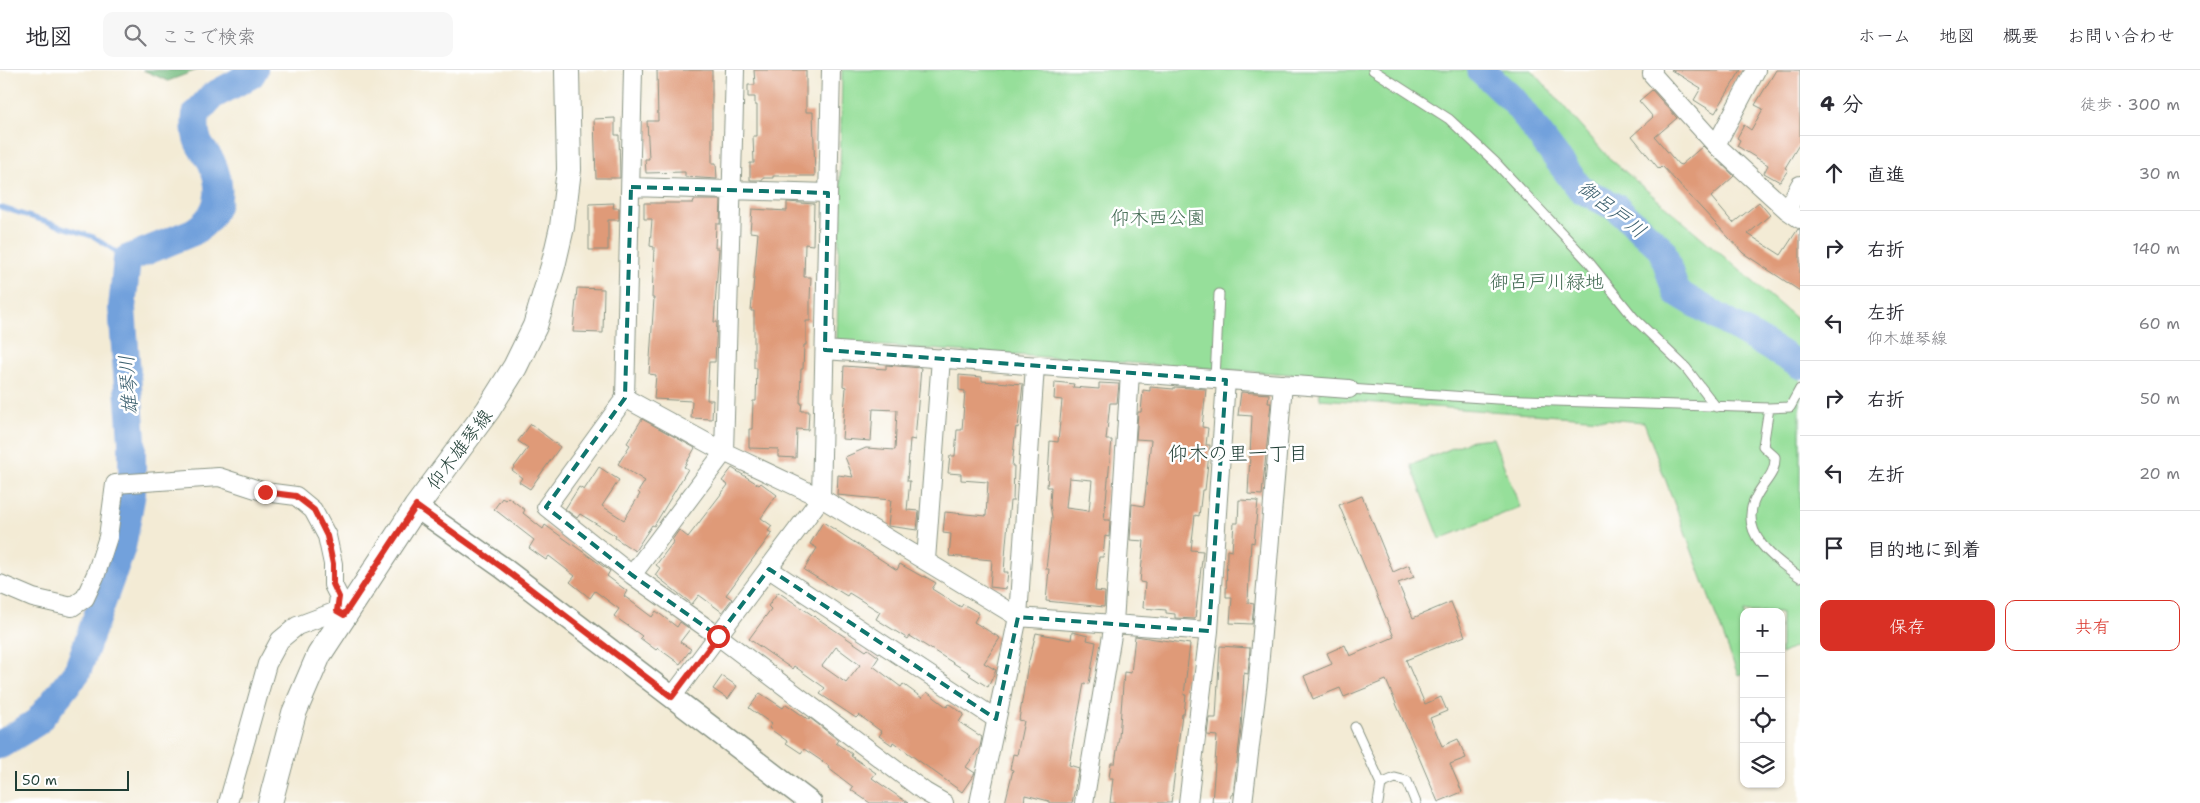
<!DOCTYPE html>
<html lang="ja">
<head>
<meta charset="utf-8">
<style>
  :root { --surface:#fff; --page:#f7f7f7; --text:#2b2b33; --muted:#7c7c81; --line:#e1e1e2; --accent:#d93025 }
  body { margin:0; font-family:"Shantell Sans","Klee One",sans-serif; background:var(--page); color:var(--text) }
  .controls { position:absolute; right:15px; bottom:15px; display:grid; overflow:hidden; border-radius:10px; box-shadow:0 1px 4px #0004 }
  .controls button { width:45px; height:45px; display:grid; place-items:center; padding:0; border:0; border-bottom:1px solid var(--line); background:var(--surface); color:var(--text); font:25px sans-serif }
  .scale { position:absolute; left:15px; bottom:12px; width:114px; box-sizing:border-box; padding-left:5px; border:2px solid #1f3d34; border-top:0; font-size:14px; line-height:18px; white-space:nowrap; color:#1f3d34; -webkit-text-stroke:4px #fff; paint-order:stroke }
  .stop { position:absolute; width:15px; height:15px; margin:-11px; border:4px solid #d93025; border-radius:50%; background:#fff }
  .stop.end { background:#d93025; border-color:#fff; box-shadow:0 1px 5px #0008 }
  .list { margin:0; padding:0; list-style:none }
  h2 { display:flex; justify-content:space-between; align-items:center; height:65px; margin:0; padding:0 20px; font-size:21px }
  h2 small { font-size:16px; font-weight:400; color:var(--muted) }
  .list li { display:grid; grid-template-columns:32px 1fr auto; gap:15px; align-items:center; box-sizing:border-box; height:75px; padding:0 20px; border-top:1px solid var(--line) }
  .list b { display:block; font-size:19px; white-space:nowrap }
  .list p { margin:0; font-size:16px; white-space:nowrap; color:var(--muted) }
  .list em { font-size:16px; font-style:normal; color:var(--muted) }
  .actions { display:flex; gap:10px; padding:15px 20px }
  .actions a { flex:1; padding:11px 0; border:1px solid var(--accent); border-radius:10px; text-align:center; font-size:18px; color:var(--accent) }
  .actions .main { background:var(--accent); color:#fff }
  .icon { flex:none; width:28px; height:28px; fill:none; stroke:currentColor; stroke-width:2; stroke-linecap:round; stroke-linejoin:round }
  .map { position:relative; flex:none; width:1800px; height:733px; overflow:hidden }
  header { display:flex; align-items:center; gap:30px; box-sizing:border-box; height:70px; padding:0 25px; background:var(--surface); border-bottom:1px solid var(--line) }
  header strong { font-size:24px }
  nav { display:flex; gap:28px; margin-inline-start:auto; font-size:18px }
  .search { width:350px; height:45px; background:var(--page); display:flex; align-items:center; gap:12px; box-sizing:border-box; padding:0 18px; border-radius:10px; color:var(--muted); font-size:19px }
  main { display:flex }
  aside { flex:1; background:var(--surface) }
  .map>svg:first-child { display:block }
  .green { fill:#96df9a; stroke:#5a8e67 }
  .forest { fill:#78be82; stroke:#4c7e5b }
  .lines { fill:none; stroke-linecap:round; stroke-linejoin:round }
  .stream { stroke:#72a1dc; stroke-width:4.5 }
  .river { stroke:#72a1dc; stroke-width:28 }
  .building { fill:#df9a78; fill-rule:evenodd }
  .service-casing { stroke:#899484; stroke-width:11 }
  .minor-casing { stroke:#899484; stroke-width:20 }
  .tertiary-casing { stroke:#899484; stroke-width:24 }
  .secondary-casing { stroke:#899484; stroke-width:26 }
  .service { stroke:#fff; stroke-width:9 }
  .minor { stroke:#fff; stroke-width:18 }
  .tertiary { stroke:#fff; stroke-width:21 }
  .secondary { stroke:#fff; stroke-width:24 }
  .route { stroke:#d93025; stroke-width:6 }
  .marked { fill:none; stroke:#0f766e; stroke-width:4; stroke-dasharray:10 6; stroke-linejoin:round }
  .labels { text-anchor:middle; stroke-width:5; stroke-linejoin:round; paint-order:stroke }
  .park-label { font-size:19px; fill:#3d664e; stroke:#fff }
  .street-label { font-size:19px; fill:#1f3d34; stroke:#fff }
  .water-label { font-size:20px; font-style:italic; fill:#3c606f; stroke:#fff }
  .neighbourhood-label { font-size:20px; fill:#1f3d34; stroke:#fff }
</style>
</head>
<body>
<header>
<strong>地図</strong>
<div class="search"><svg class="icon" aria-label="search" viewBox="0 0 24 24"><circle cx="10" cy="10" r="6"/><path d="M15 15l6 6"/></svg>ここで検索</div>
<nav><a>ホーム</a><a>地図</a><a>概要</a><a>お問い合わせ</a></nav>
</header>
<main>
<div class="map">
<svg width="1800" height="733" viewBox="0 0 1800 733">
  <rect width="100%" height="100%" fill="#fff"/>
  <filter id="ink" filterUnits="userSpaceOnUse"><feTurbulence type="fractalNoise" baseFrequency=".02" numOctaves="2"/><feDisplacementMap in="SourceGraphic" scale="10" xChannelSelector="R" yChannelSelector="G"/><feConvolveMatrix kernelMatrix="1 2 1 2 8 2 1 2 1" color-interpolation-filters="sRGB"/></filter>
  <filter id="wash" filterUnits="userSpaceOnUse"><feTurbulence type="fractalNoise" baseFrequency=".0096" numOctaves="4" result="noise"/><feDisplacementMap in="SourceGraphic" scale="20" xChannelSelector="R" yChannelSelector="G"/><feGaussianBlur stdDeviation="1.12" result="paint"/><feColorMatrix in="noise" values="0 0 0 0 0 0 0 0 0 0 0 0 0 0 0 0 0 1.4 0 .05"/><feComposite in="paint" operator="in"/></filter>
  <g filter="url(#wash)">
    <rect width="100%" height="100%" fill="#f3ebd5"/>
    <path class="green" d="M842,0H1532L1608,87L1800,252V575L1781,584V542H1744V603L1738,605L1644,352L1320,329L1318,306L842,273L837,269Z
      M1493,368L1520,437L1440,469L1411,395L1472,370Z"/>
    <path class="forest" d="M143,0H197L168,11Z"/>
    <g class="lines">
      <path class="stream" d="M0,137L94,167L127,189"/>
      <path class="river" d="M1481,0L1514,31L1580,119L1617,138L1662,179L1676,222L1800,295
        M0,675L37,652L77,602L122,477L132,423V370L122,238L127,189L193,162C221,145 224,119 211,91C207,84 200,78 198,71C195,63 195,53 196,44L212,26L251,5L254,0"/>
    </g>
    <g id="blocks">
      <path class="building" d="M657,0H712V93H716L717,109L685,107V102L646,103L645,89H649L647,51H658Z
        M754,0H806V42H813L815,106H773V108H763V110H750V93H754L753,66H757V35H755V27H748V15H755Z
        M1671,0H1741L1715,43L1694,30L1701,18Z
        M1776,0H1800V73L1785,98L1788,100L1780,112L1764,103L1768,95L1737,76L1740,70L1737,68L1744,55L1751,60L1763,39L1755,35Z
        M1652,20L1677,48L1655,67L1678,94L1681,95L1703,76L1734,106L1711,127L1733,153L1759,132L1770,145L1748,164L1781,185L1798,159L1800,160V221L1743,183L1662,96L1659,99L1632,66L1653,47L1639,31Z
        M615,48V65H619L620,108H596L594,49Z
        M694,130H721L720,154H716L715,178H719L714,252H717L715,292H709L707,330H713L712,349L691,348L692,331L654,329L656,305L649,304L654,228H652L654,177L650,176L652,149H644V133H693Z
        M787,132L814,134L813,175L805,174L804,207H811L810,230V251H806V275H804L803,299H801L800,333H802L801,341H809L808,360L797,359L796,388L778,387V379L749,378V359H752L753,331H756L757,298H754V241H751L758,163L750,162L752,139L787,141Z
        M614,133L613,138H619V150H608V180H589V134Z
        M577,218L604,219L603,263L573,262Z
        M886,295L921,298L915,370L910,369L907,411H910L907,440L919,441L917,460L888,456L891,430L837,425L838,405L853,407L845,387L866,378L895,380L897,340L873,339L871,371L842,369L846,317L843,316L844,296L886,299Z
        M959,305L982,307V311L1023,314L1018,358L1016,357L1012,396H1014L1013,431H1010L1006,474L1004,502H1008L1006,519L990,517L992,490L949,486L951,464L943,463L945,442L986,446L988,412L961,410V404L948,403L950,386H955L957,360H962L965,321L959,320Z
        M1055,312L1074,314L1073,317L1099,319V313L1119,314L1117,333H1110L1106,370H1112L1104,450H1110L1109,467L1105,466L1103,487H1099L1095,521L1105,522L1104,537L1046,531L1049,499H1046L1052,447L1050,435L1051,417H1047L1049,390L1050,371L1058,372L1062,330L1054,329ZM1069,408L1092,410L1089,441L1066,438Z
        M1150,317L1174,319V317L1206,319L1202,357L1208,358L1206,375H1210L1205,420H1202L1199,446L1195,445L1191,480L1203,481L1195,549L1175,548V544L1166,543V540L1143,538L1145,513L1140,512L1144,471L1130,470L1132,434L1144,436L1151,370L1136,369L1138,342H1141L1143,320L1150,321Z
        M1241,322L1269,324L1268,333H1271L1262,425L1248,424L1252,346L1238,345Z
        M642,349L695,378L684,397L688,399L654,456L652,455L635,481L615,468L616,466L580,444L577,448L565,439L579,417L584,420L599,397L619,410L602,436L624,450L640,424L638,422L645,411L618,394L630,375L627,373Z
        M531,354L560,377L530,419L519,412L522,408L512,400L528,378L518,371Z
        M732,398L759,415L761,413L777,425L761,448L772,456L768,461L772,463L726,525L732,529L722,542L699,525L692,534L655,505L660,498L656,495L674,471L672,470L679,460L688,467L728,415L722,411Z
        M1362,426L1393,502L1409,495L1414,507L1398,513L1413,548L1451,532L1465,566L1406,590L1425,634L1441,627L1447,641L1430,648L1442,676L1458,669L1466,688L1450,694L1462,722L1438,732L1386,610L1344,627L1340,618L1313,629L1304,606L1332,594L1327,583L1345,575L1350,586L1394,567L1339,435Z
        M508,427L525,440L523,443L543,459L545,455L610,501L607,506L627,521L624,526L652,547L656,541L677,557L680,552L690,559L680,572L691,579L680,594L658,578L656,580L640,568L642,566L614,546L619,539L595,521L590,528L570,512L575,506L549,486L546,490L529,478L534,470L494,439L502,428L505,430Z
        M1239,430L1258,431L1254,473L1251,472L1249,507L1248,533L1254,534L1252,554L1230,553L1232,527H1226L1227,480L1232,481L1234,453H1238Z
        M823,452L897,500L900,494L923,507L924,506L936,513L932,519L961,537L963,534L979,543L974,552L1000,568L984,593L996,600L988,617L969,605L971,604L910,566L908,569L876,549L880,542L849,523L847,526L804,500L817,478L810,474Z
        M778,522L866,581L868,579L879,587L873,596L901,617L903,614L922,628L927,622L947,637L949,634L964,644L959,652L982,667L980,677L966,697L975,703L962,722L893,672L892,675L879,666L882,662L859,645L856,648L820,624L825,618L794,596L792,599L749,569L771,539L768,536ZM836,577L860,595L846,613L822,596Z
        M1072,562L1088,566L1087,570L1096,572L1089,614L1084,613L1069,695L1079,698L1072,733H1049V731L1025,725L1024,733H1005L1013,700L1010,699L1013,684L1017,685L1024,651L1019,650L1027,599L1036,563L1071,570Z
        M1135,566L1190,574L1184,625H1186L1184,644H1182L1171,733H1110L1113,708H1109L1111,693H1115L1119,667L1124,602L1131,603Z
        M1220,576L1250,578L1248,604L1244,603L1241,659L1233,725H1231L1230,733H1212L1217,666L1207,665L1209,648H1216Z
        M722,606L737,616L728,629L713,619Z
        M760,623L783,638L786,634L809,650L810,648L838,670L836,673L852,684L851,686L876,703L872,708L908,733H870L851,720L853,717L828,698L829,696L804,679L801,683L786,673L787,671L769,658L772,654L749,638Z"/>
    </g>
  </g>
  <g filter="url(#ink)">
    <use href="#blocks" fill-opacity="0" stroke="#899484" stroke-width="1"/>
    <g class="lines">
      <g class="service-casing">
        <path id="service" d="M1373,0L1449,49L1496,93L1588,191L1634,248L1686,298L1716,337
          M1215,309L1219,224
          M1349,319L1497,329L1769,338L1790,337L1800,319
          M1769,338L1763,376L1775,387C1776,405 1763,412 1756,427C1737,463 1775,490 1800,507
          M1355,657L1381,714
          M1378,733L1381,714L1395,708L1407,711L1416,733"/>
      </g>
      <g class="minor-casing">
        <path id="minor" d="M633,0L625,328L546,437L632,505L718,566L925,722L944,733
          M1653,0L1652,4L1716,75L1787,140L1800,149
          M1716,75L1756,0
          M631,117L828,123
          M1787,140L1800,115
          M825,280L1349,319
          M625,328L724,382L821,428L1018,547L1209,561
          M926,490L941,288
          M769,499L996,649
          M632,505L724,382L735,0
          M0,514L33,528L72,537L85,528L96,504L108,467L115,414L219,407L265,422L296,426L313,440L327,466L333,494V515L339,527L337,541
          M672,627L821,428L831,0
          M228,733L267,594L280,570L297,556L337,541
          M979,733L1018,547L1035,296
          M1084,733L1114,553L1130,303
          M1188,733L1209,561L1226,310
          M1243,733L1258,610L1283,314"/>
      </g>
      <g class="tertiary-casing">
        <path id="tertiary" d="M416,437L503,498L811,733"/>
      </g>
      <g class="secondary-casing">
        <path id="secondary" d="M270,733L294,643L319,585L416,437L488,340L515,297L535,256L553,196L562,157L569,100L567,0"/>
      </g>
      <use href="#service" class="service"/>
      <use href="#minor" class="minor"/>
      <use href="#tertiary" class="tertiary"/>
      <use href="#secondary" class="secondary"/>
    </g>
  </g>
  <g class="lines" filter="url(#ink)">
    <path class="route" d="M265,422L296,426L314,440L327,466L333,494V514L339,527L337,541L344,545L416,436L503,498L672,627L718,566"/>
  </g>
  <path class="marked" d="M631,117L828,123L825,280L1226,310L1209,561L1018,547L996,649L769,499L718,566L632,505L546,437L625,328Z"/>
  <g class="labels">
    <g class="park-label">
      <text x="1158" y="154">仰木西公園</text>
      <text x="1547" y="218">御呂戸川緑地</text>
    </g>
    <g class="street-label">
      <text transform="translate(459 379) rotate(-53)" y="7">仰木雄琴線</text>
    </g>
    <g class="water-label">
      <text transform="translate(1612 139) rotate(38)" y="7">御呂戸川</text>
      <text transform="translate(128 315) rotate(-94)" y="7">雄琴川</text>
    </g>
    <g class="neighbourhood-label">
      <text x="1238" y="390">仰木の里一丁目</text>
    </g>
  </g>
</svg>
<div class="controls">
<button>+</button>
<button>−</button>
<button><svg class="icon" aria-label="locate" viewBox="0 0 24 24"><circle cx="12" cy="12" r="6"/><path d="M12 2v4M12 18v4M2 12h4M18 12h4"/></svg></button>
<button><svg class="icon" aria-label="layers" viewBox="0 0 24 24"><path d="M12 4l9 5-9 5-9-5zM3 14l9 5 9-5"/></svg></button>
</div>
<div class="scale">50 m</div>
<div class="stop" style="left:718px;top:566px"></div>
<div class="stop end" style="left:265px;top:422px"></div>
</div>
<aside>
<h2>4 分<small>徒歩 · 300 m</small></h2>
<ul class="list">
<li><svg class="icon" aria-label="ahead" viewBox="0 0 24 24"><path d="M12 20V5M6 11l6-6 6 6"/></svg><div><b>直進</b></div><em>30 m</em></li>
<li><svg class="icon" aria-label="right" viewBox="0 0 24 24"><path d="M7 20v-9h11M14 6l5 5-5 5"/></svg><div><b>右折</b></div><em>140 m</em></li>
<li><svg class="icon" aria-label="left" viewBox="0 0 24 24"><path d="M17 20v-9H6M10 6l-5 5 5 5"/></svg><div><b>左折</b><p>仰木雄琴線</p></div><em>60 m</em></li>
<li><svg class="icon" aria-label="right" viewBox="0 0 24 24"><path d="M7 20v-9h11M14 6l5 5-5 5"/></svg><div><b>右折</b></div><em>50 m</em></li>
<li><svg class="icon" aria-label="left" viewBox="0 0 24 24"><path d="M17 20v-9H6M10 6l-5 5 5 5"/></svg><div><b>左折</b></div><em>20 m</em></li>
<li><svg class="icon" aria-label="arrive" viewBox="0 0 24 24"><path d="M6 21V4h12l-3 4 3 4H6"/></svg><div><b>目的地に到着</b></div></li>
</ul>
<div class="actions"><a class="main">保存</a><a>共有</a></div>
</aside>
</main>
</body>
</html>
